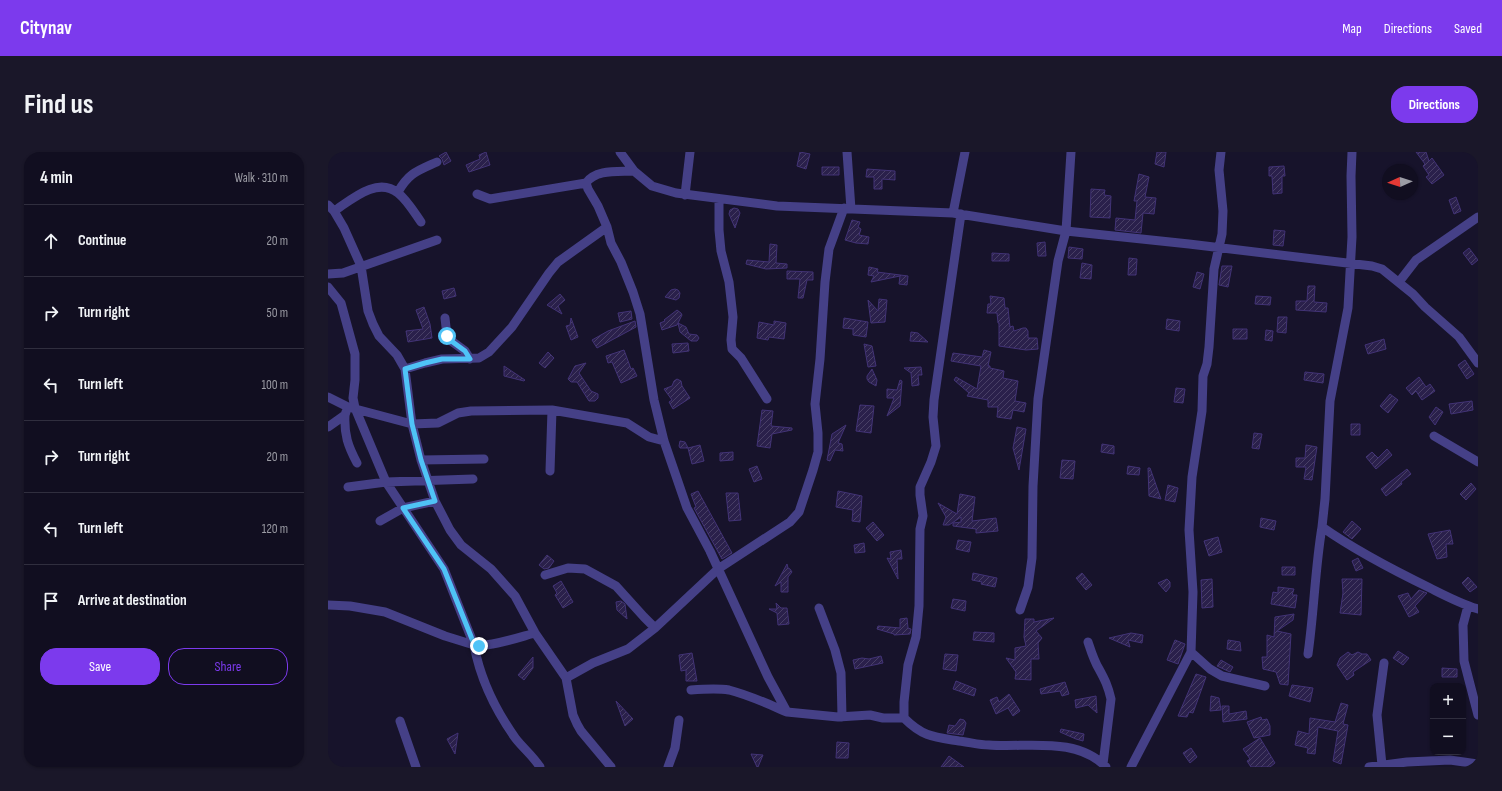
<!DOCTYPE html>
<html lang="en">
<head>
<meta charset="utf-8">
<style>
  :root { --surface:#110e20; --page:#1a1729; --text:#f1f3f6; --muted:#9c9ca5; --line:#302e3e; --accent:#7c3aed }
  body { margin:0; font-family:"Sofia Sans Condensed",sans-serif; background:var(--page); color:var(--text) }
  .controls { position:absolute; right:12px; bottom:12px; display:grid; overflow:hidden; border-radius:8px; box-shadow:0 1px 3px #0004 }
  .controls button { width:36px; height:36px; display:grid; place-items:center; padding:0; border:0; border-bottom:1px solid var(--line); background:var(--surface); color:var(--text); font:20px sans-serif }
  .compass { position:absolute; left:1054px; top:12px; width:36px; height:36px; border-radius:50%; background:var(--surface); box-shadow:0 1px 3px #0004; rotate:267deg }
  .stop { position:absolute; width:12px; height:12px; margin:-9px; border:3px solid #4fc3f7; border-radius:50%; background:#fff }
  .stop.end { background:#4fc3f7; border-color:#fff; box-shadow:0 1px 4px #0008 }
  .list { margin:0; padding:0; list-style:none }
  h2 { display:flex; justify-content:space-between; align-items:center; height:52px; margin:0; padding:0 16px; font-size:17px }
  h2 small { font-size:13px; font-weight:400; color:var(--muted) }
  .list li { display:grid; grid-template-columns:26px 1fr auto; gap:12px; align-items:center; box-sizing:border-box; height:72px; padding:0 16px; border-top:1px solid var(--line) }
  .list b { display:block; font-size:15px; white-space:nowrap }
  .list em { font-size:13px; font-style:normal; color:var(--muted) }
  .actions { display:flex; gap:8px; padding:12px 16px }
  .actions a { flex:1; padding:9px 0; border:1px solid var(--accent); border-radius:16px; text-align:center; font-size:14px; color:var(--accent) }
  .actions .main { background:var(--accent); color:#fff }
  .icon { flex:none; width:22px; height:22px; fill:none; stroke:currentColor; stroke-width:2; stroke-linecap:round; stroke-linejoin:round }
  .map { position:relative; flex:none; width:1150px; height:615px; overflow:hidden; border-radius:16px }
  header { display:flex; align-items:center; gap:24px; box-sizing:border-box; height:56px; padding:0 20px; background:var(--accent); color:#fff }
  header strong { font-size:19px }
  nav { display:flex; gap:22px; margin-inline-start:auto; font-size:14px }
  .intro { display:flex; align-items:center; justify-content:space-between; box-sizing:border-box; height:96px; padding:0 24px }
  h1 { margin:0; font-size:28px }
  .button { padding:10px 18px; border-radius:16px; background:var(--accent); color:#fff; font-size:14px; font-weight:700 }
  main { display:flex; gap:24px; padding:0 24px }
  aside { flex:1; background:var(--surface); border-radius:16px; box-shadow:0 1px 3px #0004 }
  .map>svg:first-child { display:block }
  .building { fill:url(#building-hatch); stroke:#423376 }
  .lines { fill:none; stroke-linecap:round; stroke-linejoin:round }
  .minor { stroke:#454087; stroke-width:9 }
  .route { stroke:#4fc3f7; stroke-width:5 }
</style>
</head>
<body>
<header>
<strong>Citynav</strong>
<nav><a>Map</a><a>Directions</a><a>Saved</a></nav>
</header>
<div class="intro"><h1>Find us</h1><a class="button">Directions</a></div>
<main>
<aside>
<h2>4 min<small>Walk · 310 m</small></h2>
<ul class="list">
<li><svg class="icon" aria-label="ahead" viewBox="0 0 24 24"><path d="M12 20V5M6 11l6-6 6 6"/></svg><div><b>Continue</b></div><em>20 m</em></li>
<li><svg class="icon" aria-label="right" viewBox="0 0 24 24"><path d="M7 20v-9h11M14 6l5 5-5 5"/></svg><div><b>Turn right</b></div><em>50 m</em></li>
<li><svg class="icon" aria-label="left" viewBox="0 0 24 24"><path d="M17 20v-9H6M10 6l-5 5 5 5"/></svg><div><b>Turn left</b></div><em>100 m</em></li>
<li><svg class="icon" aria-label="right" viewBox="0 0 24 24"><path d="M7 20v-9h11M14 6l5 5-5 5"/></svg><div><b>Turn right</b></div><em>20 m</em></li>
<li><svg class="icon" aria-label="left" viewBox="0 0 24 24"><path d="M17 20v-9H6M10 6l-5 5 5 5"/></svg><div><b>Turn left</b></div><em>120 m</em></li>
<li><svg class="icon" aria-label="arrive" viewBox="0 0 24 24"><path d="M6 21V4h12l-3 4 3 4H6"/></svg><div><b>Arrive at destination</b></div></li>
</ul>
<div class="actions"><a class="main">Save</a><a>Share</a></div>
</aside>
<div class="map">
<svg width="1150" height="615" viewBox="0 0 1150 615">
  <defs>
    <pattern id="building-hatch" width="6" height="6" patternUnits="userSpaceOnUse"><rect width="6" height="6" fill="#2a204b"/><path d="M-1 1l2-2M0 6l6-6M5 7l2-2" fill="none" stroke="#494066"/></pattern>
  </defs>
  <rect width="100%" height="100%" fill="#17132b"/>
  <path class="building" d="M118,0L123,9L116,13L114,7L111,4Z
    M158,0L162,13L141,20L138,13L152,7L151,3Z
    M472,0L482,2L478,17L469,14Z
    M829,0H838L836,15L827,12Z
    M1088,0H1098L1101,9L1104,6L1116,23L1104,32L1098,25L1101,23L1095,14L1097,12Z
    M956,14L957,24H954V41L945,42L944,24H941V15Z
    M494,15H511V23H494Z
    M539,17L567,19V28L554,27V37H546V25H538Z
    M811,22L821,25L817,45L828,46L826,62L815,61L813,81L787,78L788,66L807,68L809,49H806Z
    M763,37L777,38L776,43L783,44L782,66L762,65Z
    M1128,45L1133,59L1126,62L1121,48Z
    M406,56L410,57L412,61L407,76L401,62L402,58Z
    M524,68L532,70L530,75L533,77L531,83L541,85L540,92L528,91L517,88Z
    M946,78L957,79L955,94L945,93Z
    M717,90L718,104H710L709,91Z
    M442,92L449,93L448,111L459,112V116L438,117L418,112L419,108L441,110Z
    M741,95L755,97L754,107L740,106Z
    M1141,96L1150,108L1144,113L1135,101Z
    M664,101L681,102V109H664Z
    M801,106L809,107L808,123H800Z
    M754,111L764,113L763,127L752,126Z
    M894,114H904L900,135L891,133Z
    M541,115L550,117L549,120L580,124L579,133L571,132L572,124L543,130L546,124L540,123Z
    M459,119L485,120V128H479L475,146H470L472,127H459Z
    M869,120L876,122L872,137L865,135Z
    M980,134H987L986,150L999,151L998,160L968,158V149H979Z
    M126,136L128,144L116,147L114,139Z
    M347,137L350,138L352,141L351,146L348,148L337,145L343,138Z
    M232,142L237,148L230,154L234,162L219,153Z
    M662,144L676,146L677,156H680L682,175L685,174L686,179L695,176H698L700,179V186H709L710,197L698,198L671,194V171H670L669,161H659L660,152H663Z
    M928,144L943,145L942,153L927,152Z
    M551,147L559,148L557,170L543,171L540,148L550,159Z
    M96,155L102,172L104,186L80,190L78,179L95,177L88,158Z
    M349,158L353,161L354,163L349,173L334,178L332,171L337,169L336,168Z
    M303,159L304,167L292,170L290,161Z
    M950,165H959L958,181L949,180Z
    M243,166L250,185L243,188L238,174L242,173Z
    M516,166L540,170L538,185L525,183V177L515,176Z
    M839,167L852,169L851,179L838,177Z
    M307,169L308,175L269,196L264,188L280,179Z
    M446,169L458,171L456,187L441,185L440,188L429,186L431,170L446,173Z
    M350,171L358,175L361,182L369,183L371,186L369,189H363L352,180Z
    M905,177H919V187H905Z
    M938,178L945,179L944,189L937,188Z
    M583,180L590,181L600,190L582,189Z
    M1056,187L1058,197L1040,202L1037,193Z
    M360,191L361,199L345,201L344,192Z
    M536,192L544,194L548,214L540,215Z
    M296,198L303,217L305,216L309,224L293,231L284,210L280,211L278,204Z
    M656,198L663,200L660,214H662V216L676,219L675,226L690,229L687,249L698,251L696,260L685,258L683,267L669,265L670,255H660V248L639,244L641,241L626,228L628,225L649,237L653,214L623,209L625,201L654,205Z
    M220,200L226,206L217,216L211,211Z
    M1137,208L1146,222L1139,227L1130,213Z
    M258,211L251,221L263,239L270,242V246L267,249H261L249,230H243L240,227L247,214Z
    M176,214L197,228L196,229L176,224Z
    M593,215L594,223H590L591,233L584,234L583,221L576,216Z
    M544,217L549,228L548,234L541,230L539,227V224Z
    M977,220L996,222L995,231L976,228Z
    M1091,225L1098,235L1102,232L1107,239L1094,248L1088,239L1084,243L1078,236Z
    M349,227L353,229L354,234L362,246L345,257L341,250L344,248L336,237L344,234L346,229Z
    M572,228L574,229L572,254L559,264L566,246H559V237L569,238Z
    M848,236L857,237L855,251L846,250Z
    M1062,242L1070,248L1060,261L1052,254Z
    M1144,249L1145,258L1123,262L1121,252Z
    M532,253L546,254L543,281L528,279Z
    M1108,255L1115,260L1107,273L1101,265Z
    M434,258L445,259L443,274L464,276V278L444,282L442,296L429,294Z
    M1023,272H1032V283H1023Z
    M518,273L510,291L514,292L515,299L507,298L502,309L499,308L504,282Z
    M689,275L698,277L691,318L685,296Z
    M926,281L934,282L931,297L924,296Z
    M352,289L357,290L360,296L372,293L376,309L364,312L360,296H352L351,294Z
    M774,292L786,294V302L773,300Z
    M978,293L989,295L984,328L976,327L978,315H968V306H977Z
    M1059,297L1064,303L1048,317L1038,305L1044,300L1050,306Z
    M405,300V308L392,309V301Z
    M734,308L747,309L745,327L732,326Z
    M429,314L434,327L426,330L421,317Z
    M800,314L812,316L811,323L799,322Z
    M820,316H822L833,347L821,344Z
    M1079,317L1083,322L1073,330L1074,332L1058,344L1053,337Z
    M1143,331L1148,337L1138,348L1132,342Z
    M840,333L850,336L847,350L837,348Z
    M370,339L404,401L394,407L366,356L368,355L363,342Z
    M510,339L534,344L532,370L524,369L525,358L508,355Z
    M398,341H410L413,368L401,369Z
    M632,342L647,345L644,369L668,366L670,379L648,381V377L625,374V371L633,370V365L621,373H615L618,365L610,351L629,362Z
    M933,366L948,369L946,378L932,375Z
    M1024,369L1033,377L1024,387L1015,380Z
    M545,370L556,383L549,389L538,376Z
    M1122,378L1125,392H1118L1119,405L1109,407L1100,382Z
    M890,385L894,400L881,404L876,389Z
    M630,388L643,390L641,400L628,397Z
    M536,391L537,400L527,401L526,393Z
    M573,398L574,407H569L570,427L559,406L563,407L562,400Z
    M219,403L226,409L221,416L216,417L211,413Z
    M1030,406L1035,416L1028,419L1024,409Z
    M459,412L460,416L462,417L464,420L460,425V440H453V430L447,434Z
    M954,415H967V423H954Z
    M645,421L669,426L667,435L653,432L654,430L644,428Z
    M754,421L764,433L758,438L748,426Z
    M1140,425L1149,435L1142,440L1134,431Z
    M839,427L842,430V435L838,440L830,431Z
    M884,427L885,455L874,456L873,428Z
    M1014,427H1034L1033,463L1012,461L1015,441Z
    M233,429L245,450L235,456L227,443L229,441L225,434Z
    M950,435L966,437L964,443H969L967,456L943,452L945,440L950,441Z
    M1091,438L1099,441L1087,454L1091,460L1081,465L1070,444L1080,441L1083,447Z
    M625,447L638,449L637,459L623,456Z
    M293,449L297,452L299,467L289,458L288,450Z
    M448,451L453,456H459L461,472L450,473L449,461L441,457H449Z
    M966,462L965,468L949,479L963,482L960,533L952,532L948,520L935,517L934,505H939V483L946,485L947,465Z
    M579,466L580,476L583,477L582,482L566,483V482L549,477L550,474L572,476V467Z
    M726,466L708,479L714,486L710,491L711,507H703V528L687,527L688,520L678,506L687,508V496L698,494L696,485L697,467H706V470Z
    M646,480L666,481V490L645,488Z
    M803,481L815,483L814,491L800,488L802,495L781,486Z
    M847,488L857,492L850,512L839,508Z
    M900,488L912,490L913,499L899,497Z
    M1070,499L1081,506L1075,513L1065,506Z
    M1020,500L1024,503L1030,500L1034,502H1039L1043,508L1025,520L1026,523L1019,528L1009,513L1012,506Z
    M364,501L369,529H358V518L353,519L351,503Z
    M617,502L630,503L628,519L615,517Z
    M553,504L555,511L527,517L525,508L534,506L541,507Z
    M205,505V516L196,528L190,523Z
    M893,508L905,515L902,520L889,514Z
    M1114,516L1129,517V525H1114Z
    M868,522L878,525L865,561L861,560L859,565L850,564Z
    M628,529L648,537L646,544L625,537Z
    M737,530L741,542L734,544L732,539L713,542L712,537Z
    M964,533L985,536L982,550L961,544Z
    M681,542L692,559L685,564L680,556L668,562L662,548L669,545L671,550Z
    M768,544L769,561L760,553L748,556L747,548Z
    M883,544L891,546L893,558L882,559Z
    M288,549L305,567L297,574Z
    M1013,551L1020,553L1015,572L1020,573L1013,612L1005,609L1010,579L990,575L987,602L979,601L980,596L967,593L970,579L981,582L982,566L1007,570Z
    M894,554H901V562L918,559L919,567L895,570Z
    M933,565L934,568L939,567L942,574V583L926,586L919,570Z
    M632,567L636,568L638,571L635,583L619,581L621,573L627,574Z
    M733,577L756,582L755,589L748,587L732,580Z
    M130,581L127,602L119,587Z
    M932,586L947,611L942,615H923L919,609L922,607L915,597Z
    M509,590L521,591L520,606H508Z
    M863,596L869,605L862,611L855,601Z
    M423,602L435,603L430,615H429Z
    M621,604L636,615H613Z"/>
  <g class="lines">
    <path class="minor" d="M292,0L306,19L324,34L348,41L449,54L625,61L738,79L861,92L1044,114L1054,117L1085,142L1097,155L1131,185L1150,211
      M519,0L523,57
      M1024,0L1023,24L1024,85L1020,156L1002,249L997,347L994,375C1028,399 1065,418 1102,436C1118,444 1133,452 1150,457
      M306,19C290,20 268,17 258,31L260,37L270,54L279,75L283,91L293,110L305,140L312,162L326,248L336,289L359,356L382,399L440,525L459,560L510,565L542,563L555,566H576
      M70,40C81,21 89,19 109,10
      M149,42L162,47L258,31
      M357,43L362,0
      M391,48V78L393,99L401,130L405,165L403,188L404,197L413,206L439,247
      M0,53L6,59L16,76L33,114L40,159L45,172L51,184L69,203L77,217L84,272L93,308L107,349L122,378L133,393L163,417L187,444L207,481L238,526L245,563L249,572L253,579L283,615
      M6,59C23,48 49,24 70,41C79,48 86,60 93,70
      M625,61L637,0
      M633,62L606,248L605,265L608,294L603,310L592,335V343L595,364L592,377L591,454L588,485L580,513L576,550V566C595,585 606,585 631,589C641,590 651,593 661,593C699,596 748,584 778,615
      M0,122L15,121L109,88
      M1071,130L1088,108L1150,65
      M0,135L13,151L27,202V228L25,246L27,256L58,330L116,417L146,493L117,484L57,460L22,454L0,453
      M117,166L119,184L122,188L137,199L142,207
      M77,217L97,211L114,207L151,206L161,200L184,175L221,121L230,110L279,75
      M0,245L20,255L84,272L110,271L130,261L143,259L224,258L299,271L321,285L336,289
      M17,263C16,283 20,294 29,311
      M0,275L17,263L18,260
      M1106,284L1150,310
      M93,308L156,307
      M222,319L224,258
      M20,335L58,330L145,327
      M52,369L75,356L107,349
      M217,423L240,416L257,417L288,434L316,465L327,476
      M1140,454L1135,473L1136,509L1150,563
      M491,456L507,498L513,521L514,565
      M692,458L700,435L704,406L705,334L710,247L730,109L738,79L743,0
      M207,481C192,485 160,496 146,493C152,526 168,559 188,587C196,597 205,604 212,615
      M760,490C763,499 766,509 771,517C777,528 780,534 783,547L775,612
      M863,500L882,517L894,524L937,534
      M980,502C986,460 987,417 994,375
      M238,526L265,511L300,497L327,476L390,417L462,370L471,360L485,318L490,300V281L487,252L492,207L497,130L501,97L516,56
      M363,538C376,537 389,536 401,538C421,543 440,552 459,560
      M72,569L88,615
      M1054,613L1049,563L1056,511
      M340,615L347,596L351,568
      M803,615L863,500L865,440L861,378L864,325L874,259L875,224L879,212L881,195L886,117L894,82L895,59L891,18L893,0
      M1041,615L1079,610L1122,608L1150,612"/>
  </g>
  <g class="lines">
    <path class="route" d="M119,184L122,188L137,199L142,207H114L97,211L77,217L84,272L93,308L107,349L75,356L116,417L146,492L151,494"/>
  </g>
</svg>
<div class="controls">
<button>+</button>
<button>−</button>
</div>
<svg class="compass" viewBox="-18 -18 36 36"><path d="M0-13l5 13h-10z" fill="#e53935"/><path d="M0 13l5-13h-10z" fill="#9c9ca5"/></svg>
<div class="stop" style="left:119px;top:184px"></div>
<div class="stop end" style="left:151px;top:494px"></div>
</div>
</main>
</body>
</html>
